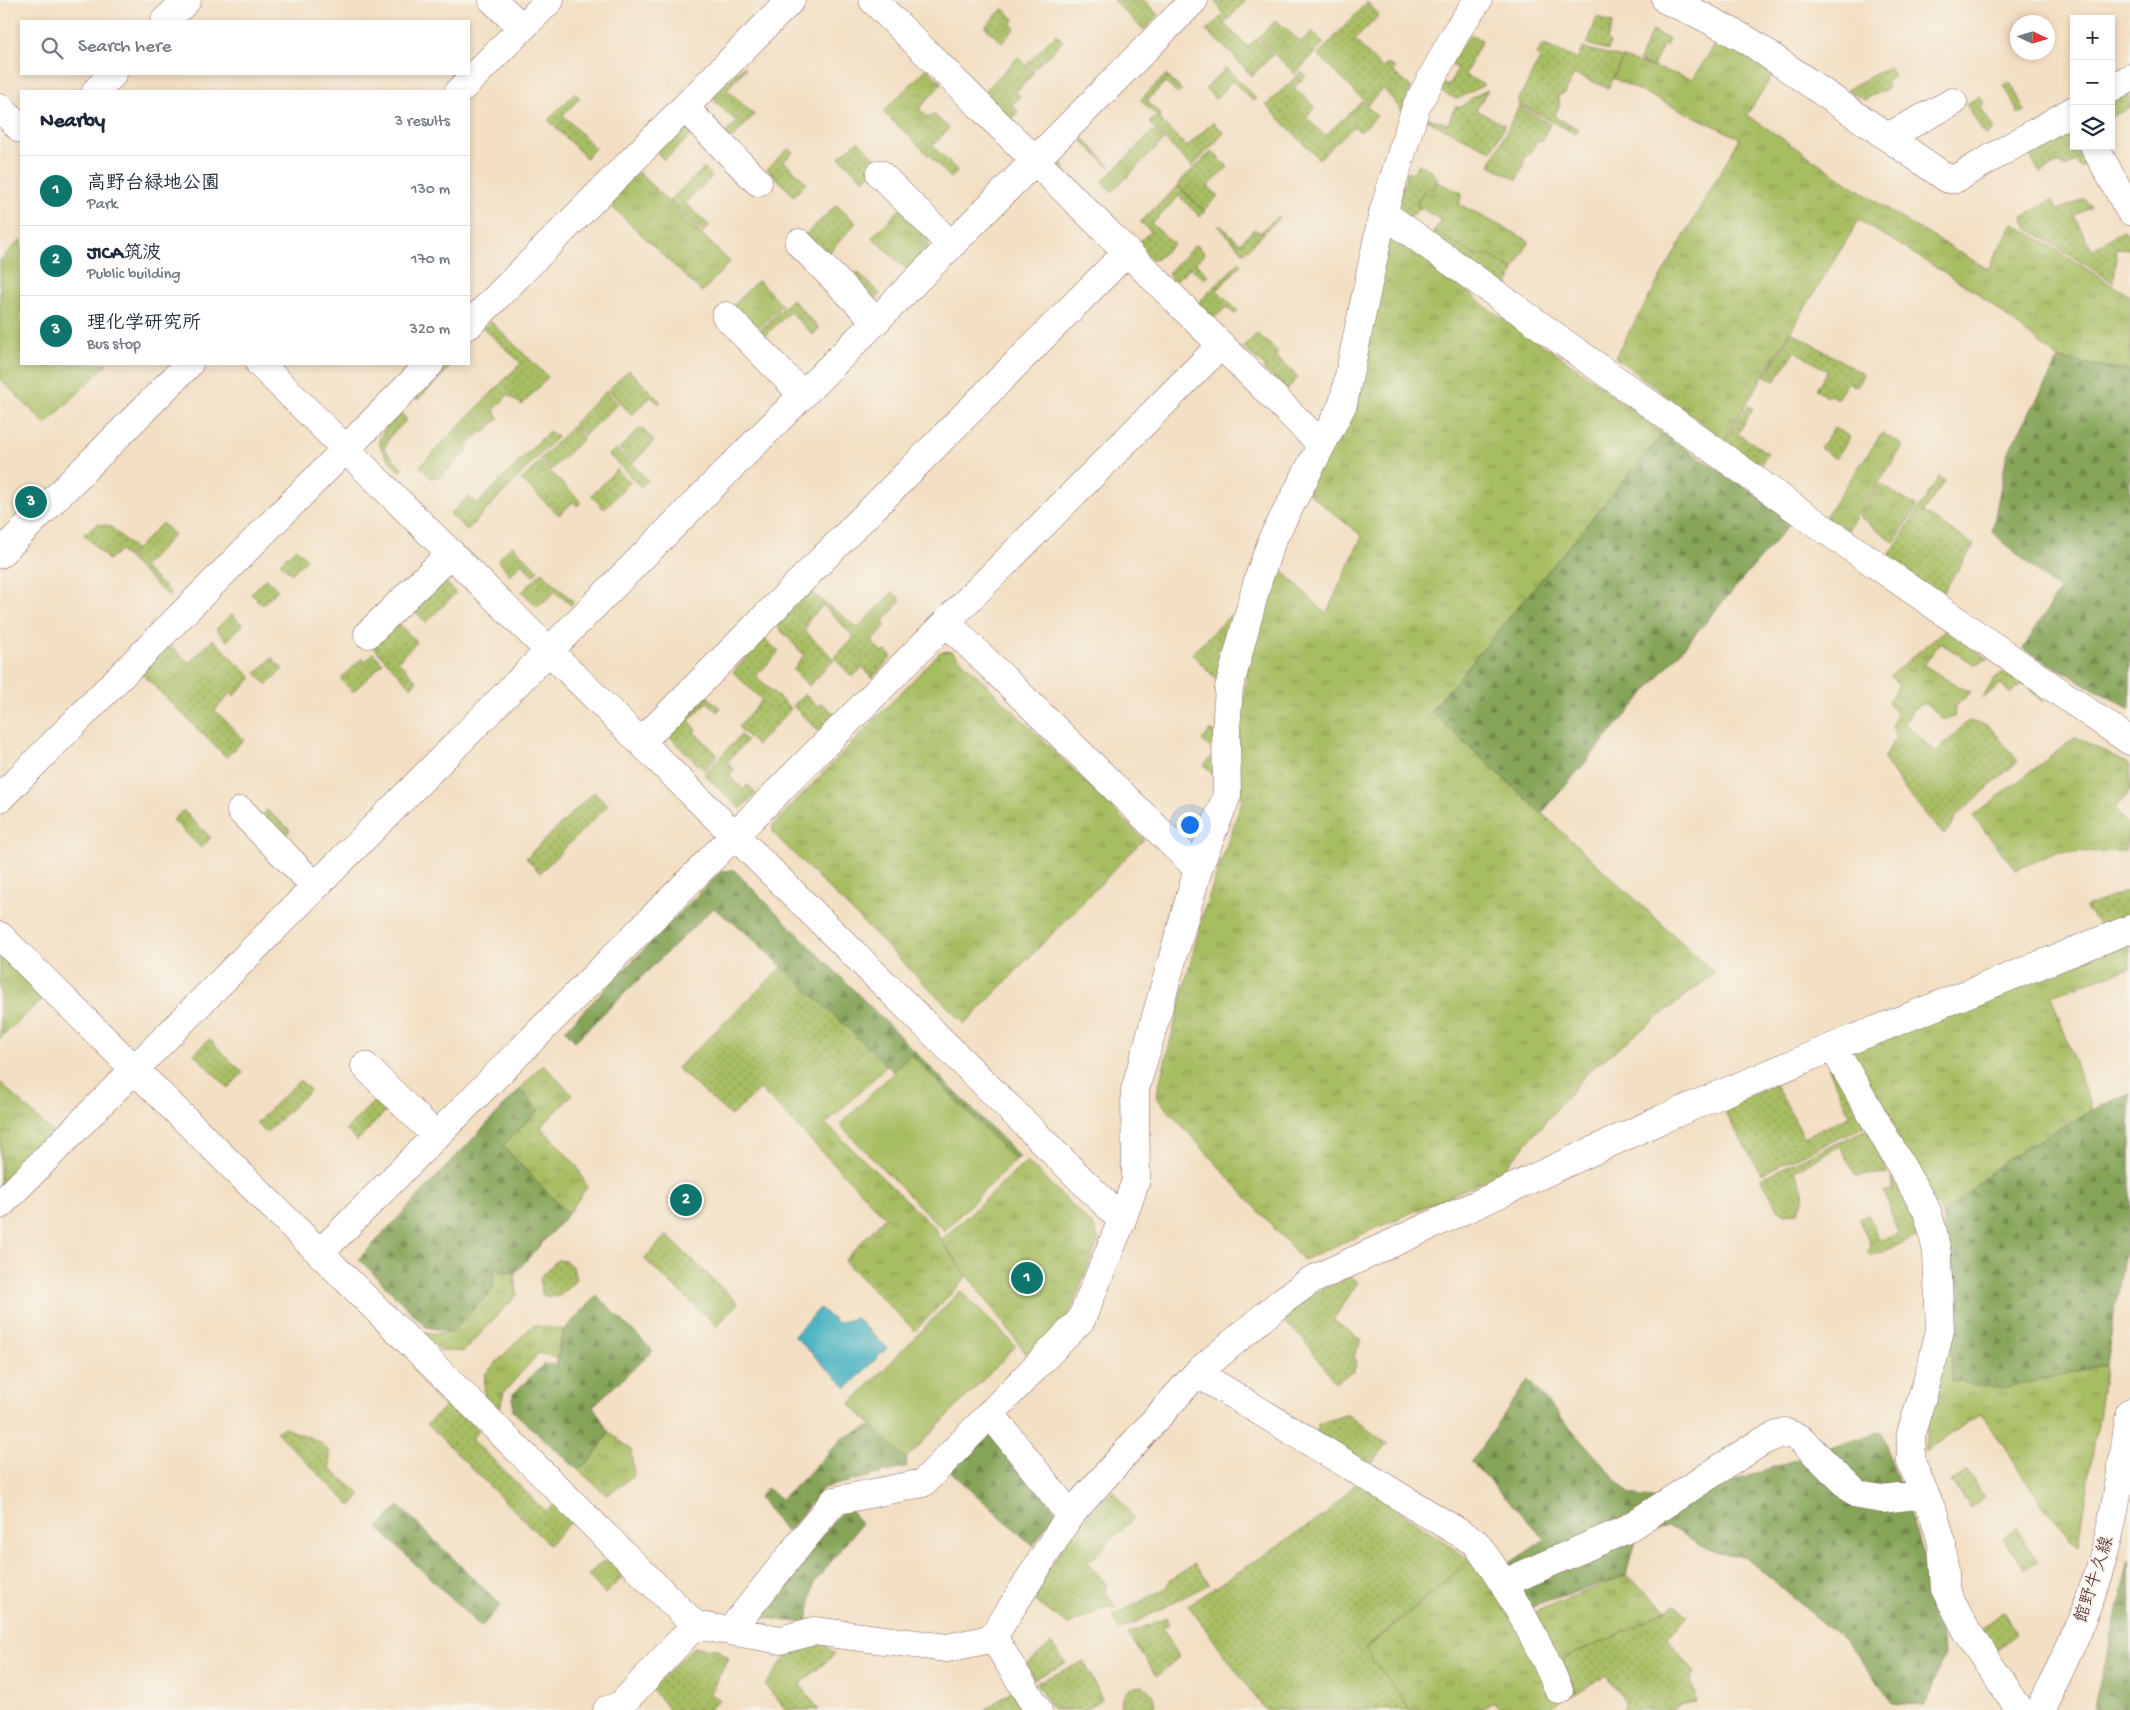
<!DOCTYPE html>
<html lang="en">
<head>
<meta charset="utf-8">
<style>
  :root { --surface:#fff; --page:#f2f2f3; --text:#1f2937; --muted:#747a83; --line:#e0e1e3; --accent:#0f766e }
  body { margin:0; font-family:"Gochi Hand","Klee One",sans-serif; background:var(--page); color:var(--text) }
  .controls { position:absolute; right:15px; top:15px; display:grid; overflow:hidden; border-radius:0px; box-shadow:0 2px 8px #0003 }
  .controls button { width:45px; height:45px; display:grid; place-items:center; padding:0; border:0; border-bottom:1px solid var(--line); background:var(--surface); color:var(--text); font:25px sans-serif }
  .compass { position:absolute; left:2010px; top:15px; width:45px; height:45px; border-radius:50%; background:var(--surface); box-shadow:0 2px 8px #0003; rotate:94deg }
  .you { position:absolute; left:1189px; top:824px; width:18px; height:18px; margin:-12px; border:4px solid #fff; border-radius:50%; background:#1a73e8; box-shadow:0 0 0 8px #1a73e833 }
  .badge { display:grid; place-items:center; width:32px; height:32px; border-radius:50%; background:var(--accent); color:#fff; font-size:16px; font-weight:700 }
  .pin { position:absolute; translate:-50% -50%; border:2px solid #fff; box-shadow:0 1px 5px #0006 }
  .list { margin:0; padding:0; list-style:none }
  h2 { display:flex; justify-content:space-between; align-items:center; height:65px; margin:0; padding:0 20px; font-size:21px }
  h2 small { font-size:16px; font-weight:400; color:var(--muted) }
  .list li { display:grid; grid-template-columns:32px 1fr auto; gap:15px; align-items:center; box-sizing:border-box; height:70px; padding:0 20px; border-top:1px solid var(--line) }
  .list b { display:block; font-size:19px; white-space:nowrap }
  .list p { margin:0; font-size:16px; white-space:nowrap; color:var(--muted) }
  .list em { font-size:16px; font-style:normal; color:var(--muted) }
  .icon { flex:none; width:28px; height:28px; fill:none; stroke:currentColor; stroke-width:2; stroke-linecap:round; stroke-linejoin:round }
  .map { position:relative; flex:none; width:2130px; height:1710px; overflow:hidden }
  .search { position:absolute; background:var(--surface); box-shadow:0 2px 8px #0003; left:20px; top:20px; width:450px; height:55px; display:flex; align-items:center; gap:12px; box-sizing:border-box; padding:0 18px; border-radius:0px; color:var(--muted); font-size:19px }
  .panel { position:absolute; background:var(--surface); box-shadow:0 2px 8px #0003; left:20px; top:90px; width:450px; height:275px; border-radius:0px }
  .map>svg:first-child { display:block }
  .grass { fill:url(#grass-tufts); stroke:#786e46 }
  .forest { fill:url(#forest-firs); stroke:#686242 }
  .garden { fill:url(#garden-dots); stroke:#786e46 }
  .pitch { fill:#a7bd62; stroke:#786e46 }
  .water { fill:#42b0c0; stroke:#466876 }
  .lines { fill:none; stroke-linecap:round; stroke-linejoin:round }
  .minor-casing { stroke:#856260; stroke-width:29 }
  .major-casing { stroke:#856260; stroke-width:29 }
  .minor { stroke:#fff; stroke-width:28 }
  .major { stroke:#fff; stroke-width:28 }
  .labels { text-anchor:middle; stroke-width:4; stroke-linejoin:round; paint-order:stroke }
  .street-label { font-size:18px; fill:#4a1f2b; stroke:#f7f3e8 }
</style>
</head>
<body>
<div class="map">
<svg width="2130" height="1710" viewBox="0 0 2130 1710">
  <defs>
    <pattern id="grass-tufts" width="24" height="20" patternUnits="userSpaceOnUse" patternTransform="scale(1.25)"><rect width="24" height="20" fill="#a7bd62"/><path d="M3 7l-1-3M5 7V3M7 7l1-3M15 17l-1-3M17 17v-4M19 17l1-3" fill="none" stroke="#8a9951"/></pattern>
    <pattern id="forest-firs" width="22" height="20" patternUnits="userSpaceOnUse" patternTransform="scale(1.25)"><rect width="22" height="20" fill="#85a458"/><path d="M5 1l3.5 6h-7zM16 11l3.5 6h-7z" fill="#6f8549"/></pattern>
    <pattern id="garden-dots" width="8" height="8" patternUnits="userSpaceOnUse" patternTransform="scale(1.25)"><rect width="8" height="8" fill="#a7bd62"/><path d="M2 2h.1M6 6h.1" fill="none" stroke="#8a9951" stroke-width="1.8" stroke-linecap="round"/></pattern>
  </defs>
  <rect width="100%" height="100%" fill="#f7f3e8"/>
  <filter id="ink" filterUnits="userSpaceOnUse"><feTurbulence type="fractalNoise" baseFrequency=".02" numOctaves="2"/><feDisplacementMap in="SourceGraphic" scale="10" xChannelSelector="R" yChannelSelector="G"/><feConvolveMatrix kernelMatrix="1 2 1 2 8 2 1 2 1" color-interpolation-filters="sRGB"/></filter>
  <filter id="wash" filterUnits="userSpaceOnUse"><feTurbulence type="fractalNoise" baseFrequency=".0096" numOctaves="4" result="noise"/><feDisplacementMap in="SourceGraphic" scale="20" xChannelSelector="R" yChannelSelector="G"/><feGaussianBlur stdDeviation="1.12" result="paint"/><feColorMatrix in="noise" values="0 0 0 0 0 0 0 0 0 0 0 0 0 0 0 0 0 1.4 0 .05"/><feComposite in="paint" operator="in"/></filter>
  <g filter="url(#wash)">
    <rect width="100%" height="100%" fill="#f3dfc3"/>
    <path class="grass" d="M1720,38L1774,73L1747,115L1902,219L1988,269L2013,223L2130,296V371L2059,359L1976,292L1859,220L1724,440L1615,357L1740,138L1613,78L1623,58L1692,79Z
      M927,68L942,83L919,109L929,118L910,137L883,112Z
      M638,172L730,262L702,292L607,202Z
      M1437,182L1462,193L1459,204L1529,241L1514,270L1488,255L1476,256L1434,231L1441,220L1416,205L1428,186L1434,189Z
      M900,209L929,236L928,249L906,269L872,237Z
      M1398,235L1490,310L1576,367L1663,434L1431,711L1715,973L1589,1071L1500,1174L1303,1260L1156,1097L1203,914L1242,801L1237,754L1248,662L1276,564L1326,614L1362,536L1308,493L1388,242Z
      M758,280L782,305L754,333L730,309Z
      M1882,433L1903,446L1847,531L1825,517Z
      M616,449L648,480L641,487L609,455Z
      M1880,484L1917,507L1894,542L1859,516Z
      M1948,627L1988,659L1974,664L1940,643L1924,665L1960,688L1971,692L1955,707L1954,716L1943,720L1926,703L1913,709L1905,698L1893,694L1899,685L1890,676Z
      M952,651L1144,839L965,1024L773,833V825L940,652Z
      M2076,737L2130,765V792L2115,808L2130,828L2125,851L2056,852L2016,870L1973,816Z
      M2130,940V968L2051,995L2092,1110L2005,1160L1942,1216L1849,1053Z
      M0,953L45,997L0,1038Z
      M871,1040L891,1062L826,1124L936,1229L939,1237L967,1277L915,1331L844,1261L885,1217L792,1121Z
      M543,1064L572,1095L541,1127L577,1166L587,1187L568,1214L502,1145L538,1110L520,1089Z
      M0,1082L52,1132L0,1185Z
      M1027,1161L1094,1227L1099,1239L1069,1315L1028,1356L941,1240Z
      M493,1270L515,1273L517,1295L463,1352L439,1350L422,1334L451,1332L493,1290Z
      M533,1325L564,1330L556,1358L539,1353L504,1392L500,1408L484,1396L485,1374Z
      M1952,1337V1381L2002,1388L2106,1364L2079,1546L2042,1504L1981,1413L1924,1452L1932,1390Z
      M609,1432L631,1450L634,1476L607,1495L577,1469L590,1462Z
      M1470,1560L1488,1578L1512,1621L1626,1575L1667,1610L1621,1634L1573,1654L1562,1662L1576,1693L1544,1710H1503L1493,1702L1480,1710H1410L1365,1650Z"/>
    <path class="forest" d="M2059,359L2130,371V709L2023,649L2059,591L1992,532L2007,454Z
      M1663,434L1794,519L1542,813L1431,711Z
      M734,870L1020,1157L1015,1160L911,1055L894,1072L742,929L713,908L575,1041L565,1030L721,871Z
      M520,1089L539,1110L502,1146L568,1214L515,1273L493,1270V1290L451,1332L426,1327L359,1259Z
      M2130,1093V1221L2106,1364L2002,1389L1952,1381L1951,1286L1942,1216L2005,1160L2092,1110Z
      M597,1295L653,1351L593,1406L609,1432L590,1462L577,1469L513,1411V1394L544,1364L556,1365L564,1330Z
      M1528,1380L1630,1495L1672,1501L1881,1431L1928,1567L1942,1625L1944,1654L1926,1705L1893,1702L1847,1643L1746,1558L1711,1550L1667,1526L1636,1537L1626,1575L1514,1613L1488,1578L1545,1539L1471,1462Z
      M872,1426L906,1459L907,1467L823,1488L787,1533L759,1497L767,1488L781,1499L805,1477L842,1438Z
      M990,1427L1056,1511L1033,1546L950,1471Z
      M847,1505L861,1524L814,1583L807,1623L756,1617Z
      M399,1506L501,1605L481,1627L378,1528Z
      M2129,1560L2130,1710H2094Z"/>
    <path class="garden" d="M1113,0H1144L1158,15L1144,30Z
      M1214,0H1246L1224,24L1248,47L1256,39L1273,55L1252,76L1236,60L1237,58L1206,31L1224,14Z
      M1367,2L1379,15L1355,40L1382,68L1388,64L1395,68L1392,71L1411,87L1402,111L1383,88L1368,105L1318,55Z
      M1003,8L1014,19L1011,25L1015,28L1002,43L985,27Z
      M1597,17L1613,23L1607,40L1610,43L1608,50L1587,44Z
      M1276,20L1301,42L1312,31L1324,43L1295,74L1258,38Z
      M1652,31L1669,39L1666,46L1663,45L1653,67L1639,61Z
      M1056,34L1063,41L1033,70L1027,64Z
      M1470,35L1482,40L1465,75L1484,85C1474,89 1467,96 1456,99L1439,90L1443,84L1449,86L1457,69L1450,63Z
      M1542,44L1577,59L1583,48L1623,58L1608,88L1574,74L1565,93L1557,96L1560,104L1554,117L1579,129L1576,134L1517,103L1540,58L1537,55Z
      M1018,57L1034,73L1016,92L1020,96L1012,105L1019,112L1011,121L983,93Z
      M744,66L746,68L727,89L754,115L730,141L723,135L737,122L710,97Z
      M1889,67L1894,77L1886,82L1888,88L1864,100L1847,89Z
      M1226,68L1256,98L1253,101L1232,81L1215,99L1205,89Z
      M1301,72L1306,76L1294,87L1315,107L1306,117L1325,136L1362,101L1377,116L1360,132L1354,126L1319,159L1266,105Z
      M1166,75L1182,90L1178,94L1165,82L1147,101L1160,114V120L1187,147L1213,122L1224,133L1192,167L1149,123L1157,116L1140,100Z
      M2010,82L2025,111L2019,114L2004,85Z
      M1488,90L1476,110L1505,125L1492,151L1426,120V117L1448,124L1455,107H1462L1473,97Z
      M2130,92V108L2111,117V102Z
      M575,93L580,98L563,115L595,148L586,158L548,120Z
      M1980,96L1984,103L1981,108L1994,129L1985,135L1966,104Z
      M1519,106L1550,124L1542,141H1537L1529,155L1525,156L1523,167L1517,180L1490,165Z
      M933,114L949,128L933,146L958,171L951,178L910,137Z
      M690,127L695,132L664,160L656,152L681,128Z
      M1154,130L1164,140L1112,192L1102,182Z
      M1078,133L1110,166L1109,167L1078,137L1063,152L1066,155L1060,162L1065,167L1064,170L1089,194L1088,196L1056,166L1057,153Z
      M2059,135L2073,137L2074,146H2078L2088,164L2080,168L2076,161L2064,168L2060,162L2040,173L2028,153Z
      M858,141L881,163L864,180L839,157Z
      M789,148L793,152L784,161L807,183L794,196L767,169Z
      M1212,151L1228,167L1208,186L1218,196L1204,210L1177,184Z
      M1418,164L1431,170L1433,174L1438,178L1434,189L1427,186L1416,205L1420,208L1409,219L1402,215L1398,205L1407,172L1413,173Z
      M704,168L712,177L685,203L710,226L703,232L669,201Z
      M1178,186L1205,212L1200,217L1179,196L1152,224L1174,244L1157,259H1151L1136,245L1151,231L1140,222Z
      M2085,199L2091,207L2074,216L2092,250L2123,230L2130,235V249L2117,248L2114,283L2029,229L2022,217L2052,200L2058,210Z
      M836,205L856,223L827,255L805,235Z
      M1276,217L1279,218L1244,253L1218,226H1221L1240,243L1254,229L1260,233Z
      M1434,231L1476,256L1488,255L1514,270L1506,290L1435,239Z
      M1196,244L1205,254L1196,263L1208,275L1203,279L1190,267L1175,282L1169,276V272Z
      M1239,262L1241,265L1217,290L1238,311L1235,314L1226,307L1213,319L1197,304Z
      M858,272L880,294L870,306L848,283Z
      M792,299L819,328L813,335L790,312L761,339L756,334Z
      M490,321L548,377L522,405L508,395L494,410L499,418L484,432H481L466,447L468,450L442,476L431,478L420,466L521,363L483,328Z
      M1792,332L1863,374L1857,387L1848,382L1837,399L1829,394L1827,397L1816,390L1827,371L1795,351L1775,381L1765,376Z
      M1257,333L1278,352L1275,356L1298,377L1287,390L1263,369L1265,366L1243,348Z
      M447,364H453L418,400L414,397Z
      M629,370L661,402L658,403L651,397L632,415L608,390Z
      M606,391L618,404L584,435L573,424Z
      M1748,406L1753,409L1738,434L1768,453L1759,467L1725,441Z
      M400,412L407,420L391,435L384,449L403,468L400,472C373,442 372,442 400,412Z
      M573,426L584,438L551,470L540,459Z
      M641,427L654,441L633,463L619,449Z
      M1834,428L1850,437L1836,459L1820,448Z
      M549,431L557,437L467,530L450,514L469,497L477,504Z
      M540,461L581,502L578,506L573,502L559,515L521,480Z
      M617,469L630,482L604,509L591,496Z
      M1939,477L1945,481L1923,512L1974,545L1939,598L1888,557Z
      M162,523L174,535L143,567L172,594L169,597L128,558Z
      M98,524L110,526L135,549L127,557L120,551L108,560L84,534Z
      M512,545L538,570L533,576L522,563L510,575L498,560Z
      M296,548L307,559L291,574L280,563Z
      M542,572L573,601L571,605L555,592L538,607L522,592Z
      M441,577L456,593L426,623L411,607Z
      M266,578L278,590L262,605L251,594Z
      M809,591L857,627L850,633L823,605L806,623L808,626L804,630L834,659L809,686L793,670L804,655L776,625Z
      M893,592L901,600L883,622L885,626L872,642L882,653L886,651L892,657L872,678L863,667L852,677L834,657L854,638L851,635Z
      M232,614L243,625L227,641L216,629Z
      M1230,615L1235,616L1228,637L1219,682L1192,654Z
      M396,621L417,642L398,661L417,681L411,687L371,645Z
      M213,639L252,678L234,696L231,693L215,710L244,740L226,757L141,673L169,644L189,663Z
      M765,639L779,652L756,676L791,709L757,745L738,727L762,700L733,672Z
      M373,653L383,663L353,692L340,679L362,658L366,661Z
      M272,658L283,669L267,685L256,673Z
      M2007,669L2047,697L2042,702L2023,683L2010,694L2001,684L1982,699L1994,679Z
      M804,694L817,706L821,703L836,715L820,732L793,706Z
      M1893,694L1905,698L1913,709L1905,724L1936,752L1968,721L1989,726L2018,761L1955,817L1952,825L1944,835L1909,795L1883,758L1896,738L1892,725L1896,714L1888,702Z
      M707,696L720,708L717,712L707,702L689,721L696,729L694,732L718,755L704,770L668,735Z
      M1210,731L1215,732L1216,775L1214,776L1204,765L1215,753L1202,740Z
      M741,735L747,741L727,762L734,770L729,776L743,789L748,785L756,793L741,809L704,774Z
      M594,792L608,805L540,873L526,858Z
      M183,810L211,838L201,848L173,820Z
      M267,810L290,830L281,840L259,819Z
      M2130,890V916L2101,927L2085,907Z
      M782,967L867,1046L792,1121L760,1089L731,1116L677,1068Z
      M209,1039L243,1073L228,1088L194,1054Z
      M1828,1067L1837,1071L1865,1126L1761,1174L1723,1109L1775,1084L1804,1137L1850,1116Z
      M300,1080L310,1090L266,1133L256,1123Z
      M382,1093L393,1104L357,1141L346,1130Z
      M1867,1129L1888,1173L1856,1176L1840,1146L1794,1171C1802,1188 1808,1193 1798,1212L1785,1214L1776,1207L1761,1178Z
      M1891,1175L1921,1235L1871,1257L1867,1252L1871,1246L1858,1218L1868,1214L1879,1240L1898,1233L1884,1192L1892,1190Z
      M666,1235L738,1303L717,1326L644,1259Z
      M557,1260L565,1261L573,1267L576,1280L560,1296C542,1298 540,1297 540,1278Z
      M1351,1276L1358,1282L1333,1320L1361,1340L1354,1357L1357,1361L1354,1371L1335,1382L1307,1344L1279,1316L1306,1297Z
      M446,1405L456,1407L479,1430L472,1439L546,1512L555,1504L572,1521L549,1545L427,1424Z
      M1348,1414L1387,1444L1368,1468L1317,1433L1318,1424Z
      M284,1427C297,1435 322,1437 329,1453C331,1457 330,1465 330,1469L361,1495L351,1506L276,1432Z
      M1966,1471L1985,1497L1970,1508L1951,1481Z
      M1358,1481L1470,1560L1365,1649L1410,1710H1265L1188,1605L1326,1514Z
      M1113,1491L1134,1518L1088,1563L1107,1585L1105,1590L1116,1608L1107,1607L1068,1625L1030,1598L1076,1526Z
      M2016,1527L2038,1562L2023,1569L2004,1539Z
      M601,1562H612L625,1575L605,1594L588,1575Z
      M1194,1564L1209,1584L1119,1631L1113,1616L1168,1587L1170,1580Z
      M1676,1605L1688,1616L1667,1638L1695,1673L1690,1682L1696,1693L1697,1702L1679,1705L1670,1710H1624L1625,1701L1607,1676L1576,1693L1562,1662L1573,1654L1621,1634Z
      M2004,1611L2017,1634L1994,1651L1981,1629Z
      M1166,1618L1169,1624L1163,1628L1179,1657L1157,1676L1128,1634Z
      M822,1641L835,1654L800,1684L819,1710H786L765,1685L788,1654Z
      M1051,1643L1066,1663L1034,1679L1026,1665Z
      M693,1647L717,1649L729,1658L710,1693L719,1699L709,1710H670L651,1689Z
      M1084,1661L1102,1699L1085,1710H1053L1036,1683Z
      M1144,1686C1152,1693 1157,1699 1153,1710H1120C1122,1693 1127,1687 1144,1686Z
      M1012,1691L1023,1710H985Z"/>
    <path class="pitch" d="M21,239V364H107L46,425L0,379V260Z
      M911,1055L1015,1160L944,1231L840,1125Z
      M960,1291L1016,1346L906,1459L850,1404Z"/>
    <path class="water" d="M820,1308L837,1323L856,1318L887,1348L847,1388L794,1336Z"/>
  </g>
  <g filter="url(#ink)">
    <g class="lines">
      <g class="minor-casing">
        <path id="minor" d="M493,0L522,28
          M873,0L1321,444
          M1666,0L1698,14L1749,41L1948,179H1955L2074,110
          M165,21L187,0
          M2111,89L2130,78
          M96,91L113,74
          M459,91L550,0
          M0,108L21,129
          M685,108L758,182
          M1887,137L1953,102
          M2094,146L2130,211
          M880,174L951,245
          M1383,213L1810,519L2130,741
          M799,243L876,321
          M726,316L803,395
          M469,325L791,0
          M260,364L1122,1220
          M0,554L189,364
          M946,622L1198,869
          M368,634L451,553
          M641,742L1127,252
          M0,798L430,364
          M241,811L315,886
          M0,936L695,1625L781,1640L814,1631L947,1648L981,1641L993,1637L1070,1515L1197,1373L1281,1302L1310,1281L1662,1119L1833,1047L2130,929
          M1833,1047L1927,1211L1933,1232L1937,1254L1940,1330L1931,1368L1911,1433V1462L1934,1515L1942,1543L1945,1589L1967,1631L2020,1710
          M365,1066L436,1136
          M0,1205L1194,0
          M320,1253L1221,345
          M1197,1373L1476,1543C1509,1589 1537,1638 1559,1690
          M990,1413L1070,1515
          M1504,1583L1625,1530L1761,1442L1784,1432L1799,1438L1858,1495L1882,1499L1925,1494
          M730,1631L834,1501L923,1483L1081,1320L1122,1220L1136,1180L1135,1090L1198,869L1227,795L1226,730L1229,688L1258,580L1272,540L1343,404L1383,213L1416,107L1458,29L1478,0
          M993,1637L1038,1710
          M607,1710L620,1706L695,1625"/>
      </g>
      <g class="major-casing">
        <path id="major" d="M2040,1710C2064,1661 2088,1611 2103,1558C2116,1511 2123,1461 2130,1412"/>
      </g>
      <use href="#minor" class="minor"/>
      <use href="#major" class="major"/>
    </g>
  </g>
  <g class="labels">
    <g class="street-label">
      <text transform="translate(2093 1579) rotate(-72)" y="6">館野牛久線</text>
    </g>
  </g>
</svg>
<div class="controls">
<button>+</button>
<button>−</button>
<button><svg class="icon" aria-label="layers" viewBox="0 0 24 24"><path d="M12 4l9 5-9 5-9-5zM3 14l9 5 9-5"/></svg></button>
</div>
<svg class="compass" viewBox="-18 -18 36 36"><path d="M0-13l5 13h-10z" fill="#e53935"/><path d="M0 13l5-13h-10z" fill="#747a83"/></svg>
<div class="you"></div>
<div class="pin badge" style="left:1027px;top:1278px">1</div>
<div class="pin badge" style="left:686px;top:1200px">2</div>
<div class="pin badge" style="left:31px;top:502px">3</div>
<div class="search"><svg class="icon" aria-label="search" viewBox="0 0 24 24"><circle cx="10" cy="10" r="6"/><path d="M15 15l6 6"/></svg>Search here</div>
<section class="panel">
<h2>Nearby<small>3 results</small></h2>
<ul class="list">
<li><span class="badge">1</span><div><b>高野台緑地公園</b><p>Park</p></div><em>130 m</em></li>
<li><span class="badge">2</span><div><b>JICA筑波</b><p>Public building</p></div><em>170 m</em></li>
<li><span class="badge">3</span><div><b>理化学研究所</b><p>Bus stop</p></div><em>320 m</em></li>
</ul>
</section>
</div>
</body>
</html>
